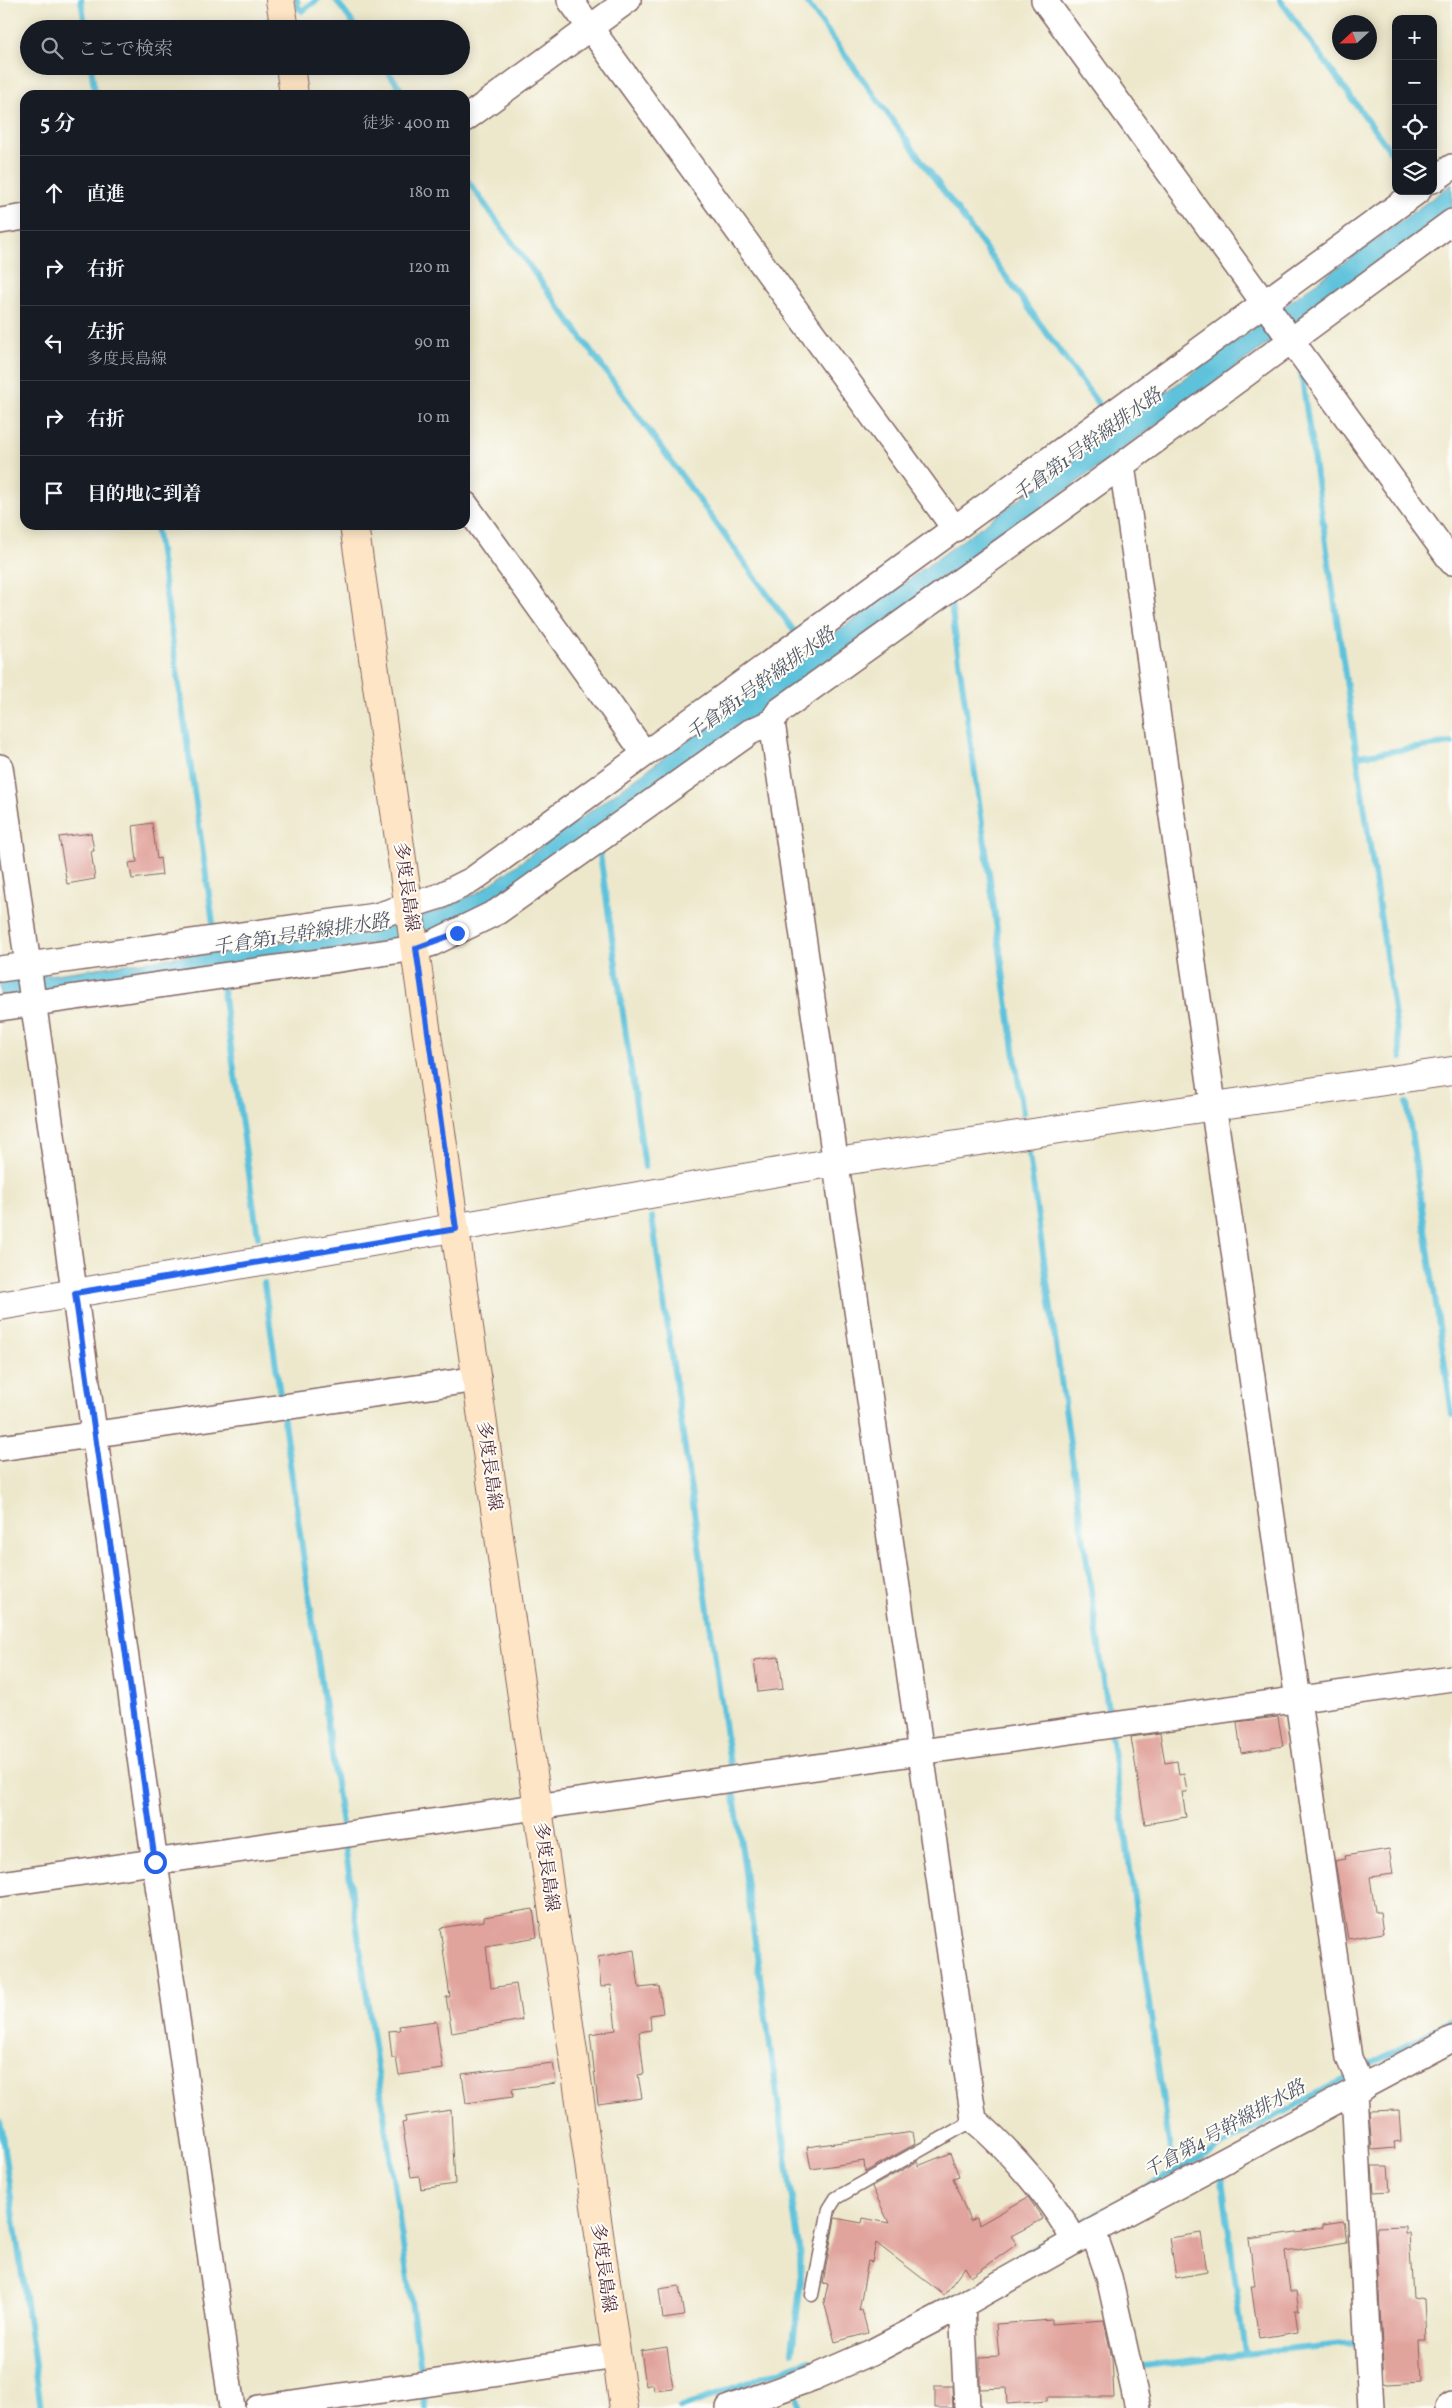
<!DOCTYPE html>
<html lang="ja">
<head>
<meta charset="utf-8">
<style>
  :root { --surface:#171b24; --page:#20242c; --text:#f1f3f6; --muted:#9ea1a6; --line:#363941 }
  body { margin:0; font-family:Vollkorn,"Noto Serif JP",serif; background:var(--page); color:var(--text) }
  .controls { position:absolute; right:15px; top:15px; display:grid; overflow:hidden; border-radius:10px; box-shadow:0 2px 12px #0003 }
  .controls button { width:45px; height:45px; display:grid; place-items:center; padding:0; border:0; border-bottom:1px solid var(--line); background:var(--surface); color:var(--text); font:25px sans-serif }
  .compass { position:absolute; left:1332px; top:15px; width:45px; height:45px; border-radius:50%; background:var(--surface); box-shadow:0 2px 12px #0003; rotate:248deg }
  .stop { position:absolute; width:15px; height:15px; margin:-11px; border:4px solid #2563eb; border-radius:50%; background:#fff }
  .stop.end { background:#2563eb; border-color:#fff; box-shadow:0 1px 5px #0008 }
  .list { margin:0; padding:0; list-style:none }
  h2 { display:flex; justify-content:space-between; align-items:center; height:65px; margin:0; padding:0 20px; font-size:21px }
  h2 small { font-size:16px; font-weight:400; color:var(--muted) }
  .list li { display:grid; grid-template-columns:32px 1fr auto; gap:15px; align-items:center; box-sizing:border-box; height:75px; padding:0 20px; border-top:1px solid var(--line) }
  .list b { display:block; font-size:19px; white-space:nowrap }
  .list p { margin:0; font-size:16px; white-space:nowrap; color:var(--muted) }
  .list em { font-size:16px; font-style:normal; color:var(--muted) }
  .icon { flex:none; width:28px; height:28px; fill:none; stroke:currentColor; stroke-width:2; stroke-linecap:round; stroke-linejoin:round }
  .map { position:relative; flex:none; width:1452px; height:2408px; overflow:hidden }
  .search { position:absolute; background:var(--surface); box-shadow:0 2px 12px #0003; left:20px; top:20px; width:450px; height:55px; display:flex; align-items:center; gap:12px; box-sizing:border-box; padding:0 18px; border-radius:28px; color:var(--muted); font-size:19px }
  .panel { position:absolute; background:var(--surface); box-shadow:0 2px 12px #0003; left:20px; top:90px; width:450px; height:440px; border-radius:15px }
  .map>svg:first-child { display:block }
  .water { fill:#5ec2db; stroke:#547083 }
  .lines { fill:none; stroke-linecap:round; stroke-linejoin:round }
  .stream { stroke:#5ec2db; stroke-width:6 }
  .building { fill:#e1a49d }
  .service-casing { stroke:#836563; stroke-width:15 }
  .minor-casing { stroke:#836563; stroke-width:28 }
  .tertiary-casing { stroke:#836563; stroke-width:30 }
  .secondary-casing { stroke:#836563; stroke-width:30 }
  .service { stroke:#fff; stroke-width:12 }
  .minor { stroke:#fff; stroke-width:25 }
  .tertiary { stroke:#fff; stroke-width:28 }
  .secondary { stroke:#fde5c5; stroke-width:28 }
  .route { stroke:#2563eb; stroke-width:6 }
  .labels { text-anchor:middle; stroke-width:4; stroke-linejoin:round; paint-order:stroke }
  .street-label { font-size:18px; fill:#4a1f2b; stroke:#fdfcf7 }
  .water-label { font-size:19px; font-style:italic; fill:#515869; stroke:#fdfcf7 }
</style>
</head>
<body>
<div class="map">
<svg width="1452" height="2408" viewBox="0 0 1452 2408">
  <rect width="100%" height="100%" fill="#fdfcf7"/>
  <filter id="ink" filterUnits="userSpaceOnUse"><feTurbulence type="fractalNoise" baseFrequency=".02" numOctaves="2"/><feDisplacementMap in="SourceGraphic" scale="10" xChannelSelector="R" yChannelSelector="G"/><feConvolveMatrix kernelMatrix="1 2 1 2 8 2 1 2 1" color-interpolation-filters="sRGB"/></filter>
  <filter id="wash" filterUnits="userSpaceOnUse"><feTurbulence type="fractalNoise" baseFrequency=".0096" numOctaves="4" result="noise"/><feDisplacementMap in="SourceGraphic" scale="20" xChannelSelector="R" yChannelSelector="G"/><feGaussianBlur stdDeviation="1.12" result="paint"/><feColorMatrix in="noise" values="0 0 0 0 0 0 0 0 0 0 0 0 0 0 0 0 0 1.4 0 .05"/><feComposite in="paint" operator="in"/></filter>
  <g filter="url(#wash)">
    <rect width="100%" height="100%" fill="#ede8cc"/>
    <path class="water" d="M1452,184V210L504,898L414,938L0,1000V982L379,928L441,910L481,891Z"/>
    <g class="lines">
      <path class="stream" d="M81,0L86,29
        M297,0L298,7L302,11L317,0
        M336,0L357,29
        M805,0L1102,409
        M1280,0L1396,159
        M91,66L95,95
        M384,66L405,95
        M465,177L794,631
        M1301,372L1401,1058
        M156,525L214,930
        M950,597L1023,1113
        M1358,756L1452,743
        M600,854L645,1167
        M222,985L258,1237
        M1407,1103L1452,1415
        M1029,1155L1109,1717
        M652,1217L731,1771
        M264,1283L281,1401
        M283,1415L342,1825
        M1111,1736L1171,2157
        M733,1788L800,2255L801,2281L792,2352
        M345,1845L422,2377
        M1360,2070L1452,2020
        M0,2121L41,2408
        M1174,2163L1178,2170
        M1222,2179L1245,2354L1354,2343
        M1072,2228L1351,2075
        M1010,2262L1064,2232
        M1144,2366L1245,2354
        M424,2393L426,2408
        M798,2398V2408
        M680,2408L809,2360"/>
    </g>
    <g id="blocks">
      <path class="building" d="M152,823L157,859L160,858L162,875L132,879L129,863L137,862L133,826Z
        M91,833L94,851H91L95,879L67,884L59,837Z
        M779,1657L783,1689L758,1692L754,1660Z
        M1278,1717L1283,1746L1241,1753L1237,1722Z
        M1160,1733L1165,1763L1177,1761L1179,1775L1184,1774L1187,1792H1182L1186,1817L1145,1824L1131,1737Z
        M1389,1849L1393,1874L1370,1877L1375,1912H1380L1383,1933L1348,1939L1335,1861L1346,1859L1345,1856Z
        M533,1909L537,1937L486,1946L491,1988L516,1984L522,2020L452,2033L446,1997H450L440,1928L484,1921V1917Z
        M634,1950L639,1988L659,1986L663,2013L650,2015L651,2030L639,2032L644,2074L638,2075L642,2098L598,2104L590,2034L616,2030L611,1985L601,1987L598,1957Z
        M436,2021L443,2069L399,2075L396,2058H392L389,2031L400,2030L399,2026Z
        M553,2063L556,2083L512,2089L513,2097L466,2103L462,2074Z
        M451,2110L455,2184L421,2189L419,2176L411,2177L402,2123L406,2122L405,2117Z
        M1399,2110L1401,2141L1394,2142L1395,2148L1372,2150L1369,2111Z
        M913,2132L915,2144L865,2172L864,2161L811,2169L807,2147Z
        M950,2153L959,2176L953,2178L970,2221L977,2218L979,2225L1028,2197L1043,2219L1011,2236L1017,2244L971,2277L965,2267L944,2295L876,2243L872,2262L868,2261L859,2311L862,2310L868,2333L835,2342L824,2302L828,2284L823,2283L835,2218L862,2223L863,2218L889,2223L872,2187L918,2161V2166Z
        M1372,2166H1388L1390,2191L1374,2192Z
        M1344,2222L1347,2242L1285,2252L1290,2292H1296L1299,2310H1295L1298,2332L1259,2338L1251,2286H1255L1249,2239L1323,2228V2225Z
        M1405,2226V2233H1409L1413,2297L1424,2299L1426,2340H1419L1421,2382L1388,2384L1384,2383L1376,2235L1377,2227Z
        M1201,2233L1207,2272L1176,2278L1170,2238Z
        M679,2286L684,2316L663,2319L659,2289Z
        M1052,2320V2324L1104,2320L1112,2359L1114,2397H1047V2401L1007,2404L1006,2388L980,2389V2357L999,2356L996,2324Z
        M667,2347L673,2389L654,2391L653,2384L646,2386L641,2351Z
        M935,2386H952L953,2408H935Z"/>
    </g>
  </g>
  <g filter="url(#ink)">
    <use href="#blocks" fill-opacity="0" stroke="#836563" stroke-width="1"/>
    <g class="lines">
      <g class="service-casing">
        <path id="service" d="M812,2295L829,2209L836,2198L974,2120"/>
      </g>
      <g class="minor-casing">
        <path id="minor" d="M570,0L955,529
          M1044,0L1452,562
          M465,119L628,0
          M1433,180L1452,167
          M0,221L25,217
          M1122,465L1349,2058L1362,2088
          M465,504L645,754
          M772,722L974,2120C1007,2147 1056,2203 1074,2241
          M0,767L232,2408
          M0,969L376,916L440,896L472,880L1418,191
          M0,1008L416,948L433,943L497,912L750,732L772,722L779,711L1122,465L1452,222
          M0,1448L478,1379
          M0,1884L920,1752L1452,1678
          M1354,2092L1371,2408
          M1093,2231L1109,2277L1138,2408
          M962,2305L967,2408
          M258,2408L617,2356
          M729,2408L815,2377L872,2352L962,2305L1093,2231L1452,2039
          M1448,2408L1452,2405"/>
      </g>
      <g class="tertiary-casing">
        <path id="tertiary" d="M0,1306L836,1162L1452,1071"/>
      </g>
      <g class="secondary-casing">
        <path id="secondary" d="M280,0L285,29
          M290,66L294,95
          M354,525L624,2408"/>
      </g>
      <use href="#service" class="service"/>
      <use href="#minor" class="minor"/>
      <use href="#tertiary" class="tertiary"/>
      <use href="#secondary" class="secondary"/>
    </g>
  </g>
  <g class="lines" filter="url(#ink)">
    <path class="route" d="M155,1862L75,1293L456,1229L416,948L457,933"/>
  </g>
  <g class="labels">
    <g class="street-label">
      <text transform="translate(407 887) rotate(82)" y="6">多度長島線</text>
      <text transform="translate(490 1466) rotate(82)" y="6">多度長島線</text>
      <text transform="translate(547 1867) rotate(82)" y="6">多度長島線</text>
      <text transform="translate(604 2268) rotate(82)" y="6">多度長島線</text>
    </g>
    <g class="water-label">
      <text transform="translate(1087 444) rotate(-36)" y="7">千倉第1号幹線排水路</text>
      <text transform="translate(760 683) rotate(-36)" y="7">千倉第1号幹線排水路</text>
      <text transform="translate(301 933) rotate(-9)" y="7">千倉第1号幹線排水路</text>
      <text transform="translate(1224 2128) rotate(-29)" y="7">千倉第4号幹線排水路</text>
    </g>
  </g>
</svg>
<div class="controls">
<button>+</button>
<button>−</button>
<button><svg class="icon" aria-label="locate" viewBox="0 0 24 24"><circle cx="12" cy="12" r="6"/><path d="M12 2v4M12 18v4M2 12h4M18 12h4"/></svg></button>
<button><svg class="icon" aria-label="layers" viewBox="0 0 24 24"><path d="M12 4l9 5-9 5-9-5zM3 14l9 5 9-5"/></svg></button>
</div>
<svg class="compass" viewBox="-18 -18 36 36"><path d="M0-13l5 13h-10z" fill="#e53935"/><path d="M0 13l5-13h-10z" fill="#9ea1a6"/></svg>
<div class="stop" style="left:155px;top:1862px"></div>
<div class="stop end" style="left:457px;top:933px"></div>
<div class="search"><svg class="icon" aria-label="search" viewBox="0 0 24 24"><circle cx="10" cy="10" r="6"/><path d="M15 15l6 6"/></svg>ここで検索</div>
<section class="panel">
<h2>5 分<small>徒歩 · 400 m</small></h2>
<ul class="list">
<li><svg class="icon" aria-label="ahead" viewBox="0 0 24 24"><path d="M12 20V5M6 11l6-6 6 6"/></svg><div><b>直進</b></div><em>180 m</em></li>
<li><svg class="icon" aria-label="right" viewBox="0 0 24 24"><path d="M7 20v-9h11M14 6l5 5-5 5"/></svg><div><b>右折</b></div><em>120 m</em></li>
<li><svg class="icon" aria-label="left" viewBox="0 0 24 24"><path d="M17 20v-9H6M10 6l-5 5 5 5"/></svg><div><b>左折</b><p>多度長島線</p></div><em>90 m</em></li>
<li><svg class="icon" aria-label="right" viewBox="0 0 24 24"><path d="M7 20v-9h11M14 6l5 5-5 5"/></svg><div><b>右折</b></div><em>10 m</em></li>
<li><svg class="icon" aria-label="arrive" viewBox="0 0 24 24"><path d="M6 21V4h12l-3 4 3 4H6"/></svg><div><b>目的地に到着</b></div></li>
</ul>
</section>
</div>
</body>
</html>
